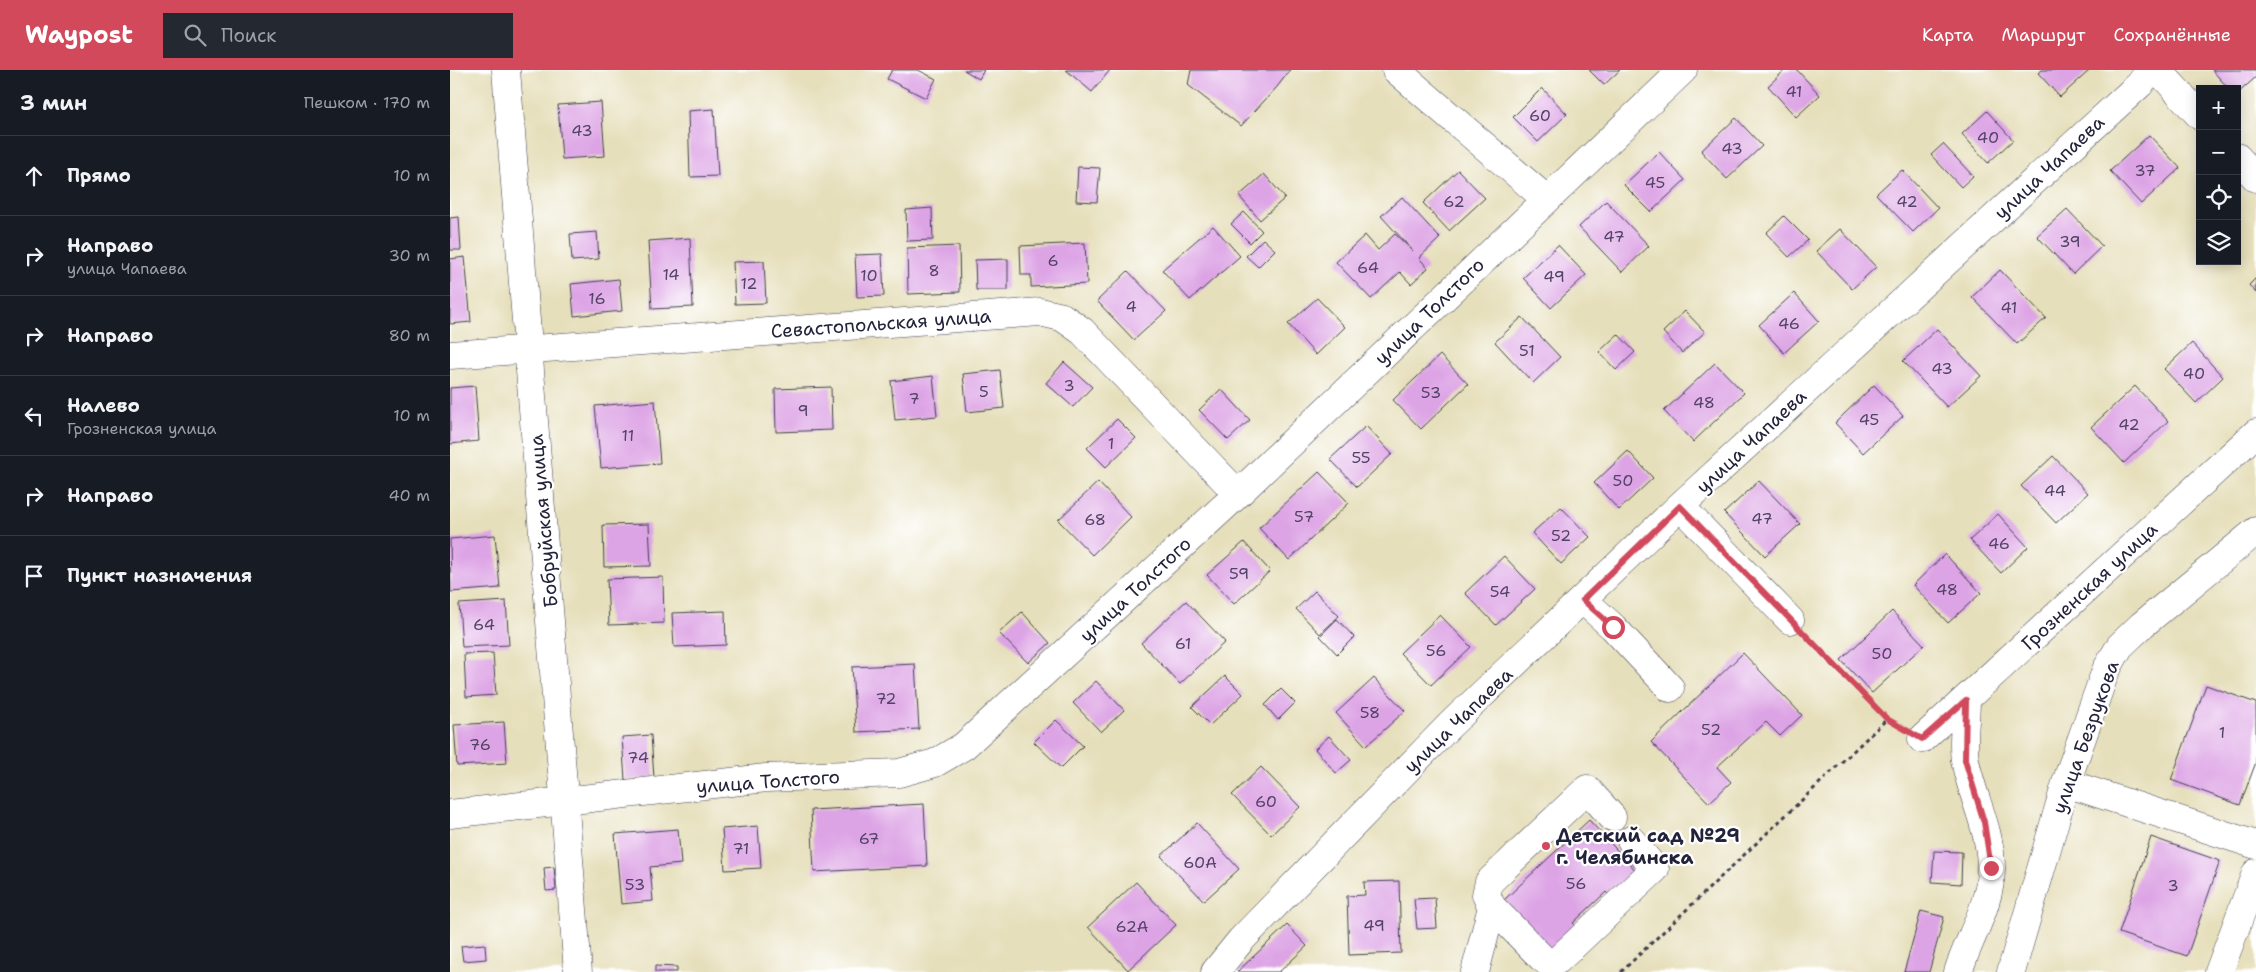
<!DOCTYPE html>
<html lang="ru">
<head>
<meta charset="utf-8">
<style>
  :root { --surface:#171b24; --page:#242831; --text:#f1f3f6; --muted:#9ea1a6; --line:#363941; --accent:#d1495b }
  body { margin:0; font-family:"Shantell Sans",sans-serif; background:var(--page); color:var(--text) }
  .controls { position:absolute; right:15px; top:15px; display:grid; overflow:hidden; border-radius:0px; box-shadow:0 2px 12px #0003 }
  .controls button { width:45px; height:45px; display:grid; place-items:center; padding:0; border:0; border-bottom:1px solid var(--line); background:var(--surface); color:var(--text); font:25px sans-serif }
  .stop { position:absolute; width:15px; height:15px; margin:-11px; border:4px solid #d1495b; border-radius:50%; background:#fff }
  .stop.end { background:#d1495b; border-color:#fff; box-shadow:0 1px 5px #0008 }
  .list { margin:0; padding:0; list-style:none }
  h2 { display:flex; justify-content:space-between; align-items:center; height:65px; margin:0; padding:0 20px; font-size:21px }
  h2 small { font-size:16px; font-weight:400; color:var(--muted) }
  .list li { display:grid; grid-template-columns:32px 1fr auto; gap:15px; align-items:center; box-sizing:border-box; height:80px; padding:0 20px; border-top:1px solid var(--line) }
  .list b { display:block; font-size:19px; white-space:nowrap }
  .list p { margin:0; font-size:16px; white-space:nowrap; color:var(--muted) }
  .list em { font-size:16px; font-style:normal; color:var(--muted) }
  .icon { flex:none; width:28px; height:28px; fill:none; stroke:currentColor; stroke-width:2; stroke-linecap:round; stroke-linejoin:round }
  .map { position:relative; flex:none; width:1806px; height:902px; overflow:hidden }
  header { display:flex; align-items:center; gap:30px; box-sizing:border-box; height:70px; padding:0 25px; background:var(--accent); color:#fff }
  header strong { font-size:24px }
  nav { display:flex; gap:28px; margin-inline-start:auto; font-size:18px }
  .search { width:350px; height:45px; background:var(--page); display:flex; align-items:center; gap:12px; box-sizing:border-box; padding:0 18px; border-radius:0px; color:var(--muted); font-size:19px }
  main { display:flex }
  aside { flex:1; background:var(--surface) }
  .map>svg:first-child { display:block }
  .building { fill:#dda4e5 }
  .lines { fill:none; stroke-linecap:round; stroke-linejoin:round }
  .minor-casing { stroke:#3f3e4e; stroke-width:29 }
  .path { stroke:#3f3e4e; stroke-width:3; stroke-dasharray:4 4; stroke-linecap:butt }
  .minor { stroke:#fff; stroke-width:28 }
  .route { stroke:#d1495b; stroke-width:6 }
  .poi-dot { fill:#d1495b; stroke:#fff; stroke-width:2 }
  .labels { text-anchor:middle; stroke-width:4.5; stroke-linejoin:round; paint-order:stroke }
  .number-label { font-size:16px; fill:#514266 }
  .street-label { font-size:19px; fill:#22223b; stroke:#fff }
  .poi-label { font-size:19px; font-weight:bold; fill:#22223b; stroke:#fff; text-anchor:start }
</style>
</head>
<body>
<header>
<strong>Waypost</strong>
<div class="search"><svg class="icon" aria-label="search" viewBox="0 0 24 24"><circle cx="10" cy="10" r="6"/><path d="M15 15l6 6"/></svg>Поиск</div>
<nav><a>Карта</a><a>Маршрут</a><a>Сохранённые</a></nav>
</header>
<main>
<aside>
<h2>3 мин<small>Пешком · 170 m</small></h2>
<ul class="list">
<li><svg class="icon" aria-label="ahead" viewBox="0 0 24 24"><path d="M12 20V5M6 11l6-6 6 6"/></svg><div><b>Прямо</b></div><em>10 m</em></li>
<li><svg class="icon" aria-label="right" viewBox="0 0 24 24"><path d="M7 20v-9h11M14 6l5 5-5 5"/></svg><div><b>Направо</b><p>улица Чапаева</p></div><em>30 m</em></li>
<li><svg class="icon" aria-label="right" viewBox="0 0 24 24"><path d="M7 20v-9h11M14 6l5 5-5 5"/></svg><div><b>Направо</b></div><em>80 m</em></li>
<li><svg class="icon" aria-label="left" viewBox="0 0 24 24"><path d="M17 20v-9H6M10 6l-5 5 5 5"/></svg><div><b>Налево</b><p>Грозненская улица</p></div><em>10 m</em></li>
<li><svg class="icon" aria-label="right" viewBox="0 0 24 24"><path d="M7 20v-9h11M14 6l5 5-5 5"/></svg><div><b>Направо</b></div><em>40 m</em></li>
<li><svg class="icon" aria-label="arrive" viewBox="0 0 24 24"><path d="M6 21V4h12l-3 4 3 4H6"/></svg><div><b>Пункт назначения</b></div></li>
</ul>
</aside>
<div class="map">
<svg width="1806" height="902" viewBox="0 0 1806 902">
  <rect width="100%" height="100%" fill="#fff"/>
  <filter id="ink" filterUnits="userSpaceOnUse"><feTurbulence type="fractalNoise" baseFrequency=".02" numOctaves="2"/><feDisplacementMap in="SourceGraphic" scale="10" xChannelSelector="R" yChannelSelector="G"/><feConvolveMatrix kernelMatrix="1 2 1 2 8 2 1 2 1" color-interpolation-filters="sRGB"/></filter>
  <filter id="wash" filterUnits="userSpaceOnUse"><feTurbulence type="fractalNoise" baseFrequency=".0096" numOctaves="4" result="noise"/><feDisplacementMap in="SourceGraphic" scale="20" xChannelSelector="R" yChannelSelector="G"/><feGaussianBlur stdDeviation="1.12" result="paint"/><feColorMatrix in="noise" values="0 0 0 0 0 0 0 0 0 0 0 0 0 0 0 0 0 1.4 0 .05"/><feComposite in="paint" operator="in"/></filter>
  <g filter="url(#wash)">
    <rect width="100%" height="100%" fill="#e6dfbb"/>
    <g id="blocks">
      <path class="building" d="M442,0H468L486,9L476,28L437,9Z
        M514,0H534L529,9Z
        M616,0H660L642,22Z
        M741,0H840L827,17L791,56L738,15Z
        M1139,0H1170L1154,15Z
        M1335,0H1347L1370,25L1346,47L1318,16Z
        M1592,0H1640L1610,27L1588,3Z
        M1762,0H1806V7L1787,24V19H1779Z
        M1092,18L1117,44L1088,72L1063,47Z
        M151,32L155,86L112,89L108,35Z
        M264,39L268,106L240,107L238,41Z
        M1537,41L1563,70L1538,93L1512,64Z
        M1286,48L1312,76L1277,109L1251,81Z
        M1699,65L1730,98L1691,134L1660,101Z
        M1493,74L1523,106L1511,117L1481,85Z
        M1209,82L1235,110L1201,142L1174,115Z
        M628,97L650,98L647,132L626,131Z
        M1008,100L1035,128L999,161L973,133Z
        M1452,100L1488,138L1463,162L1426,124Z
        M814,104L835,128L810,150L789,126Z
        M952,127L990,168L969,188L978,198L961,214L950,202L921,229L886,192L915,165L928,180L945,164L963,181L931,146Z
        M1156,131L1199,176L1172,202L1129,157Z
        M482,138L483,170L457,171L456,140Z
        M1617,139L1652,176L1623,204L1587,166Z
        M794,142L812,161L800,173L781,154Z
        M1334,146L1358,170L1339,187L1316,163Z
        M9,147L11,180H0V148Z
        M763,156L790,186L740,230L712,200Z
        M1390,159L1426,197L1402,219L1366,181Z
        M147,162L149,189L122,191L120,164Z
        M240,168L243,237L202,239L198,171Z
        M813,169L825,180L808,197L796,186Z
        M635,173L637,214L581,217V205H571L570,176Z
        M1108,175L1136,205L1101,238L1073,208Z
        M509,176L510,222L458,224L457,178Z
        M432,184L434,226L407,227L405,185Z
        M15,187L21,252L0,254V189Z
        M558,189V220H526L525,190Z
        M314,191L316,233L285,234L283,192Z
        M1550,200L1596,248L1567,274L1522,227Z
        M678,201L716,241L684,270L647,231Z
        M1806,208V223L1799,215Z
        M169,209L172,241L124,246L121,214Z
        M1344,223L1369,251L1334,283L1309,255Z
        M867,228L895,257L866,285L838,254Z
        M1235,241L1255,262L1232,283L1213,262Z
        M1072,247L1110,287L1083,313L1045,272Z
        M1487,259L1531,306L1497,337L1453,291Z
        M1168,264L1185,282L1166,300L1149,282Z
        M1742,273L1773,307L1746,333L1714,299Z
        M990,285L1018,314L971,359L943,330Z
        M614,292L642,317L623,337L596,313Z
        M1265,293L1294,323L1243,372L1214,341Z
        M550,300L554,338L517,342L513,304Z
        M483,306L487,346L445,350L441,311Z
        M1424,315L1453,346L1413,383L1385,353Z
        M25,316L29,371L0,374V318Z
        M1685,316L1718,351L1674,393L1641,357Z
        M381,317L382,360L326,362L325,319Z
        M771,319L800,350L778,370L749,340Z
        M205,331L210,393L151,398L145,336Z
        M667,349L686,368L656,397L637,378Z
        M916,356L942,384L907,417L880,389Z
        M1178,381L1203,408L1169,440L1144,413Z
        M1603,386L1638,423L1606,453L1571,416Z
        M869,402L899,433L839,490L809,458Z
        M1309,411L1350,454L1315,486L1274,443Z
        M648,412L681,447L642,485L608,450Z
        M1111,437L1140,467L1111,494L1082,463Z
        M1548,444L1578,477L1551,503L1520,470Z
        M199,454L201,496L154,497L153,455Z
        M45,465L50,518L1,522L0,469Z
        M794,472L820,501L784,534L757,505Z
        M1495,484L1531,523L1498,553L1463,515Z
        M1054,486L1085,519L1046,555L1015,523Z
        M213,507L214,553L159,555L157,509Z
        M865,521L889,546L870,564L846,539Z
        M56,531L59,575L12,577L9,534Z
        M736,531L775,572L730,614L691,573Z
        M275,541L276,575L224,577L222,543Z
        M1442,541L1474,575L1422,623L1391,590Z
        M572,542L600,573L578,593L549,563Z
        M990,545L1021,577L981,615L950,583Z
        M887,549L904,567L887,584L870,566Z
        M43,583L46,625L16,627L14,584Z
        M1293,583L1352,645L1330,666L1316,652L1267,697L1281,712L1259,733L1201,672Z
        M465,594L469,659L406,662L402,597Z
        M775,606L793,624L760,655L742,637Z
        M924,608L955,641L916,676L886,643Z
        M646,611L674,640L651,662L623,633Z
        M1756,615L1806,633V692L1790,735L1721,710Z
        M831,619L845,633L828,650L815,635Z
        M606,650L633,676L611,698L584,672Z
        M54,652L57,693L7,696L4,655Z
        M201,665L204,708L175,710L172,667Z
        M879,666L901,690L886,703L865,679Z
        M811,697L850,737L821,765L782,725Z
        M474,734L477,796L364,802L361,740Z
        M1139,750L1189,804L1162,828L1156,822L1123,853L1129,859L1104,883L1054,830Z
        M747,753L789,799L754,831L711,786Z
        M308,756L311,798L275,800L272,759Z
        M228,759L231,794L200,797L203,831L171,834L165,764Z
        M1701,767L1770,791L1737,886L1669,863Z
        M1484,781L1512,782L1511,814L1482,812Z
        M104,797L106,820L96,821L94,798Z
        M949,811L951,883L899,885L897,826L915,825L914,812Z
        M686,812L726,855L678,900L638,857Z
        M985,828L987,858L967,859L964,829Z
        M1471,841L1494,847L1479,902H1454Z
        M837,855L857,876L829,902H787Z
        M35,874L36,889L13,891L11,876Z
        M205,896L227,897V902H205Z"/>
    </g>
  </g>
  <g filter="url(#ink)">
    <use href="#blocks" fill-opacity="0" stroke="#3f3e4e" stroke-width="1"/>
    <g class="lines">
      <g class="minor-casing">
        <path id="minor" d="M56,0L128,902
          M946,0L1096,129
          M1708,0L1750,46
          M1787,87L1806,108
          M0,285L590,242L612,247L632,261L788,424
          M1230,436L1340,550
          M1133,530L1163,557L1220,618
          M1472,669L1806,363
          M1616,713L1806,775
          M0,744L316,708L449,703L485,693L514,676L788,424L1233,0
          M1042,837L1092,888L1099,893L1108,890L1205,799L1181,770
          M765,902L791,870L1000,655L1230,436L1690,14L1700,0
          M1025,902L1042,837L1036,825L1039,812L1137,719L1162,747
          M1508,902C1519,868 1541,834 1541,798C1541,760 1522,727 1515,690C1512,671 1516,649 1516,630
          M1561,902L1616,713L1656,600L1670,576L1692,555L1806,461
          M1769,902L1806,803"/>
      </g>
      <path class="path" d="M1360,571L1437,649L1449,656
        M1171,902L1437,649"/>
      <use href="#minor" class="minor"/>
    </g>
  </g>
  <g class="lines" filter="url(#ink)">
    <path class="route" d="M1163,557L1133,530L1230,436L1437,649L1472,669L1516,630L1515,690L1534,752L1541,798"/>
  </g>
  <circle class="poi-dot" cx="1096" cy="776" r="5"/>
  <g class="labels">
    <g class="number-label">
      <text x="1344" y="27">41</text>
      <text x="1090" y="51">60</text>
      <text x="132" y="66">43</text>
      <text x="1538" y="73">40</text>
      <text x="1282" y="84">43</text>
      <text x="1695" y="106">37</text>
      <text x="1205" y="118">45</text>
      <text x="1004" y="137">62</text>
      <text x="1457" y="137">42</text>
      <text x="1164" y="172">47</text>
      <text x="1620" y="177">39</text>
      <text x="603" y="196">6</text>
      <text x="918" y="203">64</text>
      <text x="484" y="206">8</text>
      <text x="221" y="210">14</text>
      <text x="419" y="211">10</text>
      <text x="1104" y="212">49</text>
      <text x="299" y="219">12</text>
      <text x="147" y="234">16</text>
      <text x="681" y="242">4</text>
      <text x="1559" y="243">41</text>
      <text x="1339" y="259">46</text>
      <text x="1077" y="286">51</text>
      <text x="1492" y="304">43</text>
      <text x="1744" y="309">40</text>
      <text x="619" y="321">3</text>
      <text x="534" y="327">5</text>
      <text x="981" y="328">53</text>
      <text x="464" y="334">7</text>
      <text x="1254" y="338">48</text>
      <text x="353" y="346">9</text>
      <text x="1419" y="355">45</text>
      <text x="1679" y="360">42</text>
      <text x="178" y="371">11</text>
      <text x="661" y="379">1</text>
      <text x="911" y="393">55</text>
      <text x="1173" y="416">50</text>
      <text x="1605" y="426">44</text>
      <text x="854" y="452">57</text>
      <text x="1312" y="454">47</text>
      <text x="645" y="455">68</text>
      <text x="1111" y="471">52</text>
      <text x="1549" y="479">46</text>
      <text x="789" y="509">59</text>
      <text x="1497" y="525">48</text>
      <text x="1050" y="527">54</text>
      <text x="34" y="560">64</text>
      <text x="733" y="579">61</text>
      <text x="986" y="586">56</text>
      <text x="1432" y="589">50</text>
      <text x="436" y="634">72</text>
      <text x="920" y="648">58</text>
      <text x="1261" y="665">52</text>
      <text x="1772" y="668">1</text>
      <text x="30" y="680">76</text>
      <text x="188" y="693">74</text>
      <text x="816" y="737">60</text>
      <text x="419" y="774">67</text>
      <text x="291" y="784">71</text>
      <text x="750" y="798">60А</text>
      <text x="1126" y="819">56</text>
      <text x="185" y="820">53</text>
      <text x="1723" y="821">3</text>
      <text x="924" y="861">49</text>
      <text x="682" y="862">62А</text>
    </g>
    <g class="street-label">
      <text transform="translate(1599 97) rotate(-43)" y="7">улица Чапаева</text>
      <text transform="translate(979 241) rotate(-44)" y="7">улица Толстого</text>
      <text transform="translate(431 253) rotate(-4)" y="7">Севастопольская улица</text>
      <text transform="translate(1301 371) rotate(-43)" y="7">улица Чапаева</text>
      <text transform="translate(93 451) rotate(-95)" y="7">Бобруйская улица</text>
      <text transform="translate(1639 516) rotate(-43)" y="7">Грозненская улица</text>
      <text transform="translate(685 519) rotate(-43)" y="7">улица Толстого</text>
      <text transform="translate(1008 650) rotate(-44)" y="7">улица Чапаева</text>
      <text transform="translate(1635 667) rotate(-70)" y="7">улица Безрукова</text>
      <text transform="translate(318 711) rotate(-4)" y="7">улица Толстого</text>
    </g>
    <g class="poi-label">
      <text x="1106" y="772">Детский сад №29<tspan x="1106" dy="22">г. Челябинска</tspan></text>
    </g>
  </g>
</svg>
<div class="controls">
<button>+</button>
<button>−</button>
<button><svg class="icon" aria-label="locate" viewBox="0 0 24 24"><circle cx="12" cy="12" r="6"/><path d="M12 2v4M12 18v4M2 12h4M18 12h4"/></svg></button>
<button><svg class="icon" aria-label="layers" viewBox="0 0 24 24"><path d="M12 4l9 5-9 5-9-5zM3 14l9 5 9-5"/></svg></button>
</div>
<div class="stop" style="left:1163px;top:557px"></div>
<div class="stop end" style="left:1541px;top:798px"></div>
</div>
</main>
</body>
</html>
